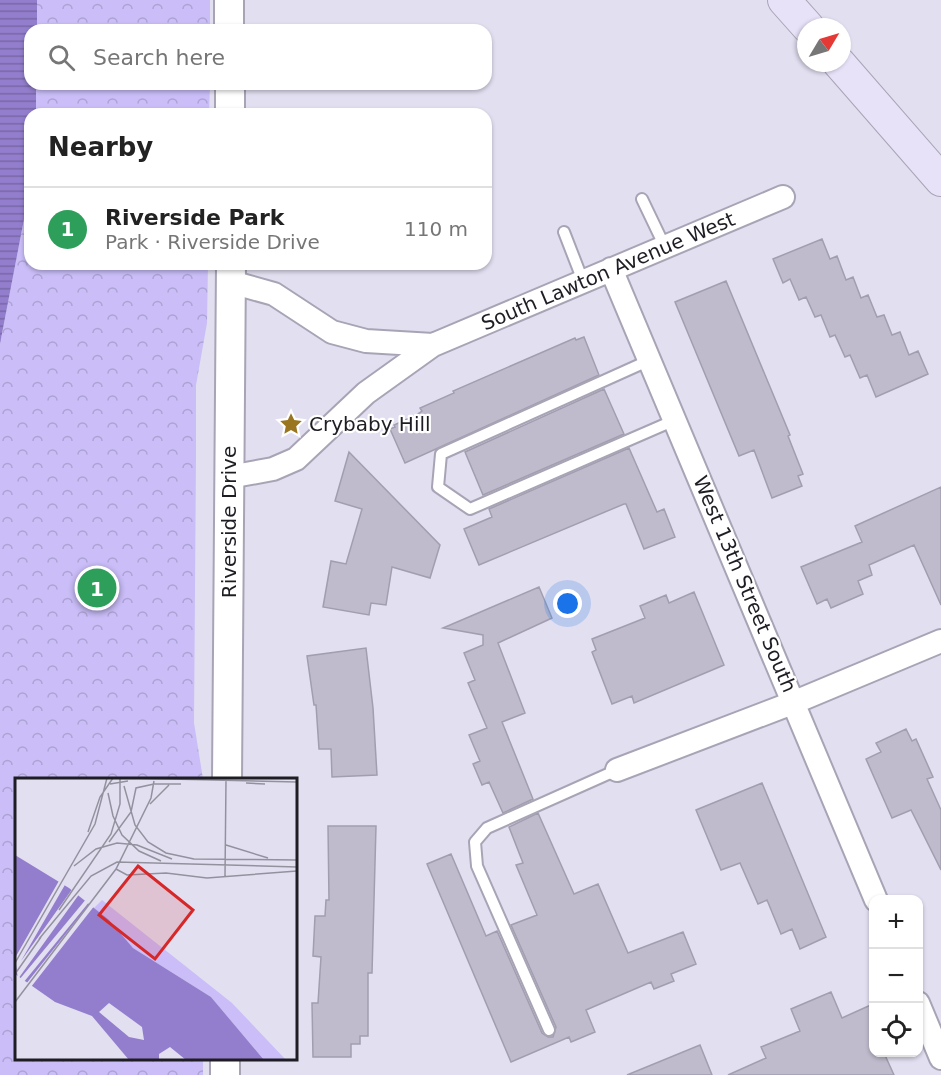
<!DOCTYPE html>
<html lang="en">
<head>
<meta charset="utf-8">
<style>
  :root { --surface:#fff; --page:#f2f2f2; --text:#222; --muted:#767676; --line:#e0e0e0; --accent:#2563eb }
  body { margin:0; font-family:"DejaVu Sans",sans-serif; background:var(--page); color:var(--text) }
  .controls { position:absolute; right:18px; bottom:18px; display:grid; overflow:hidden; border-radius:12px; box-shadow:0 2px 4px #0004 }
  .controls button { width:54px; height:54px; display:grid; place-items:center; padding:0; border:0; border-bottom:2px solid var(--line); background:var(--surface); color:var(--text); font:30px sans-serif }
  .compass { position:absolute; left:797px; top:18px; width:54px; height:54px; border-radius:50%; background:var(--surface); box-shadow:0 2px 4px #0004; rotate:52deg }
  .you { position:absolute; left:568px; top:604px; width:21px; height:21px; margin:-15px; border:4px solid #fff; border-radius:50%; background:#1a73e8; box-shadow:0 0 0 9px #1a73e833 }
  .badge { display:grid; place-items:center; width:39px; height:39px; border-radius:50%; background:var(--accent); color:#fff; font-size:20px; font-weight:700 }
  .pin { position:absolute; translate:-50% -50%; border:3px solid #fff; box-shadow:0 2px 6px #0006 }
  .list { margin:0; padding:0; list-style:none }
  h2 { display:flex; justify-content:space-between; align-items:center; height:78px; margin:0; padding:0 24px; font-size:26px }
  h2 small { font-size:20px; font-weight:400; color:var(--muted) }
  .list li { display:grid; grid-template-columns:39px 1fr auto; gap:18px; align-items:center; box-sizing:border-box; height:84px; padding:0 24px; border-top:2px solid var(--line) }
  .list b { display:block; font-size:22px; white-space:nowrap }
  .list p { margin:0; font-size:20px; white-space:nowrap; color:var(--muted) }
  .list em { font-size:20px; font-style:normal; color:var(--muted) }
  .icon { flex:none; width:33px; height:33px; fill:none; stroke:currentColor; stroke-width:2; stroke-linecap:round; stroke-linejoin:round }
  .map { position:relative; flex:none; width:941px; height:1075px; overflow:hidden }
  .search { position:absolute; background:var(--surface); box-shadow:0 2px 4px #0004; left:24px; top:24px; width:468px; height:66px; display:flex; align-items:center; gap:15px; box-sizing:border-box; padding:0 21px; border-radius:18px; color:var(--muted); font-size:22px }
  .panel { position:absolute; background:var(--surface); box-shadow:0 2px 4px #0004; left:24px; top:108px; width:468px; height:162px; border-radius:18px }
  .map>svg:first-child { display:block }
  .park { fill:url(#park-crowns) }
  .water { fill:url(#water-rules) }
  .building { fill:#bfbbcd; stroke:#a19eaf; stroke-width:1.5 }
  .lines { fill:none; stroke-linecap:round; stroke-linejoin:round }
  .service-casing { stroke:#a8a4b5; stroke-width:14 }
  .minor-casing { stroke:#a8a4b5; stroke-width:26 }
  .tertiary-casing { stroke:#a8a4b5; stroke-width:32 }
  .secondary-casing { stroke:#a8a4b5; stroke-width:34 }
  .service { stroke:#fff; stroke-width:10 }
  .minor { stroke:#fff; stroke-width:22 }
  .tertiary { stroke:#fff; stroke-width:28 }
  .secondary { stroke:#e8e2f9; stroke-width:32 }
  .labels { text-anchor:middle; stroke-width:4.5; stroke-linejoin:round; paint-order:stroke }
  .street-label { font-size:20px; fill:#1e1d23; stroke:#fff }
  .poi-label { font-size:20px; fill:#1e1d23; stroke:#fff; text-anchor:start }
  .inset-road { fill:none; stroke:#94919f; stroke-width:1.5 }
  .view { fill:#d62828; fill-opacity:0.15; stroke:#d62828; stroke-width:3 }
  .inset-edge { fill:none; stroke:#1e1d23; stroke-width:3 }
</style>
</head>
<body>
<div class="map">
<svg width="941" height="1075" viewBox="0 0 941 1075">
  <defs>
    <pattern id="park-crowns" width="20" height="18" patternUnits="userSpaceOnUse" patternTransform="scale(1.5)"><rect width="20" height="18" fill="#cabdf8"/><path d="M2 6a3 3 0 1 1 6 0M12 15a3 3 0 1 1 6 0" fill="none" stroke="#ada2d4"/></pattern>
    <pattern id="water-rules" width="6" height="5" patternUnits="userSpaceOnUse" patternTransform="scale(1.5)"><rect width="6" height="5" fill="#937ecd"/><path d="M0 2.5h6" fill="none" stroke="#7767a6"/></pattern>
  </defs>
  <rect width="100%" height="100%" fill="#e2dff1"/>
  <path class="park" d="M37,0H210V30H37Z
    M36,84H210L209,114H36Z
    M30,188V264H208L207,323L196,385V454L194,723L203,779L16,780V1058L203,1059V1075H0V344Z"/>
  <path class="water" d="M0,0H37V30H30V84H36V114H30V188L0,344Z"/>
  <path class="building" d="M822,239L830,259L837,256L846,280L853,277L861,298L868,295L877,317L884,315L892,335L900,332L909,355L918,351L928,374L876,397L867,375L860,378L850,355L845,357L835,335L830,337L821,315L815,317L806,297L799,300L790,279L783,283L773,259Z
    M726,281L790,435L788,436L803,474L798,476L802,486L772,498L754,450L739,456L675,302Z
    M584,337L599,375L405,463L390,429L395,427L394,425L416,415L422,411L420,408L454,393L453,391L575,338L576,340Z
    M604,389L624,434L483,495L465,452Z
    M629,448L657,512L664,509L675,537L644,549L626,504H624L479,565L464,529L492,517L489,509Z
    M349,452L440,545L430,578L392,567L386,605L371,603L369,615L323,607L331,561L346,564L362,509L335,501Z
    M941,487V605L914,545L869,565L872,575L858,581L863,594L831,608L827,599L817,604L801,567L862,542L855,526Z
    M539,587L552,618L498,643L525,713L502,722L533,799L503,813L489,782L482,785L473,764L480,761L469,735L487,728L468,683L475,680L464,653L483,645V635L443,628Z
    M694,592L724,665L634,703L632,696L612,704L592,652L596,650L592,639L645,618L640,606L666,595L669,603Z
    M366,648L373,708L377,775L332,777L331,749H319L316,705H314L307,656Z
    M906,729L912,741L916,739L933,777L927,779L941,810V870L911,810L892,818L866,759L881,752L876,743Z
    M762,783L826,937L800,949L792,929L781,934L767,900L758,904L740,863L721,870L696,810Z
    M538,813L574,894L598,884L628,953L683,932L696,964L671,974L674,981L654,989L651,982L586,1010L595,1032L571,1042L569,1037L511,1062L427,864L451,854L486,936L497,931L542,1033L548,1037H553L556,1027L511,925L537,915L516,865L523,863L509,827Z
    M328,826H376L372,973H368V1036H360V1044H351V1057H313L312,1003H318L321,957L313,956L315,916H325L326,900H329Z
    M831,992L842,1018L873,1004V1053H884L894,1075H728L766,1058L761,1047L800,1031L791,1009Z
    M700,1045L712,1075H627Z"/>
  <g class="lines">
    <g class="service-casing">
      <path id="service" d="M642,199L665,247
        M564,232L583,281
        M650,360L441,454L438,487L470,509L675,420
        M549,1030L477,866L475,842L487,828L617,770"/>
    </g>
    <g class="minor-casing">
      <path id="minor" d="M611,269L876,900
        M231,282L274,294L332,332L366,341L433,345
        M229,477L273,469L296,459L366,393L433,345L783,197
        M617,770L795,702L941,641
        M918,1003L941,1058"/>
    </g>
    <g class="tertiary-casing">
      <path id="tertiary" d="M229,0V30
        M230,84V114
        M227,780L231,264
        M225,1075V1058"/>
    </g>
    <g class="secondary-casing">
      <path id="secondary" d="M784,0L808,27
        M839,63L941,180"/>
    </g>
    <use href="#service" class="service"/>
    <use href="#minor" class="minor"/>
    <use href="#tertiary" class="tertiary"/>
    <use href="#secondary" class="secondary"/>
  </g>
  <defs>
    <g id="sight-bare" transform="scale(1.8)"><path d="M0-6L1.8-2.2L6-1.7L2.9 1.2L3.7 5.4L0 3.3L-3.7 5.4L-2.9 1.2L-6-1.7L-1.8-2.2Z" fill="#99751f" stroke="#fff" stroke-width="2.5" paint-order="stroke"/></g>
  </defs>
  <g fill-rule="evenodd">
    <use href="#sight-bare" x="291" y="424"/>
  </g>
  <g class="labels">
    <g class="street-label">
      <text transform="translate(608 271) rotate(-23)" y="7">South Lawton Avenue West</text>
      <text transform="translate(229 522) rotate(-90)" y="7">Riverside Drive</text>
      <text transform="translate(745 584) rotate(67)" y="7">West 13th Street South</text>
    </g>
    <g class="poi-label">
      <text x="309" y="431">Crybaby Hill</text>
    </g>
  </g>
  <g transform="translate(15 778)">
    <rect width="282" height="282" fill="#e2dff1"/>
    <path d="M87,122L217,225L271,282H249L196,219L118,170L79,130Z" fill="#cabdf8"/>
    <path d="M0,77L54,110L94,142L118,170L196,219L249,282H171L155,269L144,276V282H114L77,238L40,224L0,196ZM94,225L127,249L129,262L114,259L84,234Z" fill="#937ecd" fill-rule="evenodd"/>
    <path d="M45,101L51,105L6,183L58,110L65,115L3,201L0,180ZM72,120L75,123L8,205L4,202ZM76,124L80,127L16,209L11,206Z" fill="#e2dff1"/>
    <path class="inset-road" d="M111,0L282,4M231,5L250,6M95,6L113,3M139,6H166M109,8L120,47L133,64L151,75L179,81L282,82M93,15L98,38L107,57L124,73L146,83M135,26L154,7M73,54L85,19L98,0M94,64L116,34L121,10L139,6M211,67L253,80M59,88L81,71L102,65L122,67L157,81M101,91L112,97L151,95L192,100L282,93M210,98L211,2M44,132L96,56L105,26V0M24,161L76,98L102,84L282,89M0,185L80,46L92,0M0,196L26,159M0,224L101,91L136,20L139,3"/>
    <path class="view" d="M123,88L178,132L140,181L84,137Z"/>
    <rect width="282" height="282" class="inset-edge"/>
  </g>
</svg>
<div class="controls">
<button>+</button>
<button>−</button>
<button><svg class="icon" aria-label="locate" viewBox="0 0 24 24"><circle cx="12" cy="12" r="6"/><path d="M12 2v4M12 18v4M2 12h4M18 12h4"/></svg></button>
</div>
<svg class="compass" viewBox="-18 -18 36 36"><path d="M0-13l5 13h-10z" fill="#e53935"/><path d="M0 13l5-13h-10z" fill="#767676"/></svg>
<div class="you"></div>
<div class="pin badge" style="left:97px;top:588px;background:#2e9e5b">1</div>
<div class="search"><svg class="icon" aria-label="search" viewBox="0 0 24 24"><circle cx="10" cy="10" r="6"/><path d="M15 15l6 6"/></svg>Search here</div>
<section class="panel">
<h2>Nearby<small></small></h2>
<ul class="list">
<li><span class="badge" style="background:#2e9e5b">1</span><div><b>Riverside Park</b><p>Park · Riverside Drive</p></div><em>110 m</em></li>
</ul>
</section>
</div>
</body>
</html>
